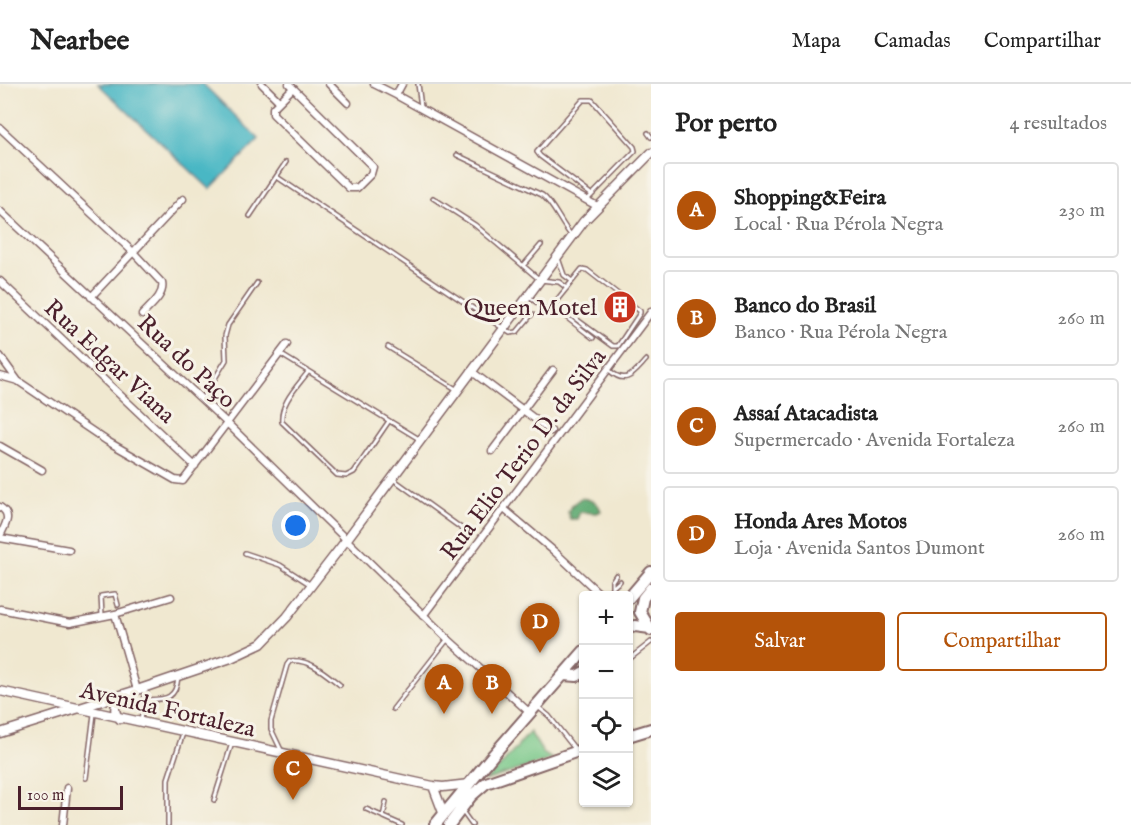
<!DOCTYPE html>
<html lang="pt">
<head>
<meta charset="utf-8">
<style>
  :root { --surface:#fff; --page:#f6f6f6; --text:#222; --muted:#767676; --line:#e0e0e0; --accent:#b45309 }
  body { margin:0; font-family:"IM FELL English",serif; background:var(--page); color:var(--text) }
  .controls { position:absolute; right:18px; bottom:18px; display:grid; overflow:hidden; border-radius:6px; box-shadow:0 2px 4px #0004 }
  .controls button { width:54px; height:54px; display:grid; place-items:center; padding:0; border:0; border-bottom:2px solid var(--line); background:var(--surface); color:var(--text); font:30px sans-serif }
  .scale { position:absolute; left:18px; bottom:15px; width:105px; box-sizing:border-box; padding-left:6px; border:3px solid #4a1f2b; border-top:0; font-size:16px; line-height:21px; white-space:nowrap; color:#4a1f2b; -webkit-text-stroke:4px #f7f3e8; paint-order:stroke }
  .you { position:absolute; left:296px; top:442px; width:21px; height:21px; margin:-15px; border:4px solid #fff; border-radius:50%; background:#1a73e8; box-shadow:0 0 0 9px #1a73e833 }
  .badge { display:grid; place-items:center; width:39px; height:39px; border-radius:50%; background:var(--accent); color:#fff; font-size:20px; font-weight:700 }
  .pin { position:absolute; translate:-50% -50px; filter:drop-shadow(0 2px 3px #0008) }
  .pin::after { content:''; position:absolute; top:32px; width:21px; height:18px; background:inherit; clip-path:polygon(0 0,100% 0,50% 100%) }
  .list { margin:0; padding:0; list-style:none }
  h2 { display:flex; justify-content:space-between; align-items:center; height:78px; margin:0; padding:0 24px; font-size:26px }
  h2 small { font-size:20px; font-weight:400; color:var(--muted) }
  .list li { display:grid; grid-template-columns:39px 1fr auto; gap:18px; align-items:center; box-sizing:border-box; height:96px; margin:0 12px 12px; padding:0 12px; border:2px solid var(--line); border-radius:6px }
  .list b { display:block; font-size:22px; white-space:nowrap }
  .list p { margin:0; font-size:20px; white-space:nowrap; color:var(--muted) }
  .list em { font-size:20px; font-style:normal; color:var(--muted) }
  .actions { display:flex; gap:12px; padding:18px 24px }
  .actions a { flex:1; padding:14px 0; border:2px solid var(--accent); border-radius:6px; text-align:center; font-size:21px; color:var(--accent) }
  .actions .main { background:var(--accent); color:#fff }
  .icon { flex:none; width:33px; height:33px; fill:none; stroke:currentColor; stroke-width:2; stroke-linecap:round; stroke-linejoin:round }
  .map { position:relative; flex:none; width:651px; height:741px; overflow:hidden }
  header { display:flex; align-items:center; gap:36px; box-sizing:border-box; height:84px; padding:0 30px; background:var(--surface); border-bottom:2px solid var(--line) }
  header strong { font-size:28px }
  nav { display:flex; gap:33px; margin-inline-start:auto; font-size:21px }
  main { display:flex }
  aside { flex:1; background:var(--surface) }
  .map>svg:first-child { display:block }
  .green { fill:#78c788; stroke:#61735a; stroke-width:1.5 }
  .forest { fill:#62ac74; stroke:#566650; stroke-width:1.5 }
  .water { fill:#4ab7c4; stroke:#4a6b78; stroke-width:1.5 }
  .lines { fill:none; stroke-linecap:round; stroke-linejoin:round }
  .service-casing { stroke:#846565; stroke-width:6 }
  .minor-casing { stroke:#846565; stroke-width:9 }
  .secondary-casing { stroke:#846565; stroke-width:11 }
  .trunk-casing { stroke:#846565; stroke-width:14 }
  .service { stroke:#fff; stroke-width:3 }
  .minor { stroke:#fff; stroke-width:6 }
  .secondary { stroke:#fff; stroke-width:8 }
  .trunk { stroke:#fff; stroke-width:10 }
  .labels { text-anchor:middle; stroke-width:6; stroke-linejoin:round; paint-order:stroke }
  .poi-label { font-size:24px; fill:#4a1f2b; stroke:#f7f3e8; text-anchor:end }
  .street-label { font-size:24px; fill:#4a1f2b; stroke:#f7f3e8 }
</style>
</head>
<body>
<header>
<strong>Nearbee</strong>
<nav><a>Mapa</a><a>Camadas</a><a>Compartilhar</a></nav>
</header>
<main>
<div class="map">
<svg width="651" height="741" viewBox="0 0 651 741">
  <rect width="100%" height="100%" fill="#f7f3e8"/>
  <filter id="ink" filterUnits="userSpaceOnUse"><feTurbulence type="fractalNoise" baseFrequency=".0167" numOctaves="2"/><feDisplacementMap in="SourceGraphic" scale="12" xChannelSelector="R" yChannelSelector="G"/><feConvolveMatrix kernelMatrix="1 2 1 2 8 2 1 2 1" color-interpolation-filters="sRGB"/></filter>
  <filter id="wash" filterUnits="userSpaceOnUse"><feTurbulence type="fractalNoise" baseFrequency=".008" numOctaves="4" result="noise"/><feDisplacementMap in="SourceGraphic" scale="24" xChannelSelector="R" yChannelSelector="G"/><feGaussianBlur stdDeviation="1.35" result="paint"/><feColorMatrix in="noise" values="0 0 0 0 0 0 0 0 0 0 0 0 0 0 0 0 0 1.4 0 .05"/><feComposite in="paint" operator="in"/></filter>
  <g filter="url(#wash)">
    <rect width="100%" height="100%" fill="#f0e8d0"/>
    <path class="green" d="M530,648L543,669L552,675L484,697L499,684Z"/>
    <path class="forest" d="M581,414C592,416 597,416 601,427L597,429L580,428L577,435H570L568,428L572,421Z"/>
    <path class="water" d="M98,0H203L259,55L210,105Z"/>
  </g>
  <g filter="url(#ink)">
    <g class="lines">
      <g class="service-casing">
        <path id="service" d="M418,0L421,23
          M648,49L651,53
          M457,71L542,111C553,119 561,140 571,151
          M277,93L510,249L517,248L532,230
          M433,114L475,141L540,196L559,198L567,204
          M588,115L635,67L634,63L592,16H583L537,68L540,72L592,111
          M250,132L286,78
          M558,174L564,191L572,197
          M523,182L541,161
          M582,185L587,186L640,227V229L618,262H613L557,221V216Z
          M529,213L549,227L562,230L593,254
          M388,263L456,305
          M280,270L419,355
          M609,286C626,302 633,290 646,276
          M308,288C297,303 280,319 282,338L337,391L346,392L354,388L389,337
          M203,314L226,276L225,252L228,241L257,199
          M393,395L468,449
          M245,469L280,481L311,501
          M612,504V497L616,491
          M603,512L620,497
          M102,531L101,512L115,510L118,521
          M628,576L651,558
          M144,616C164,615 176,617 178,593
          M538,623L549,632L575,665
          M393,625L447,556
          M141,637L145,605
          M628,640L633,648
          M281,666L271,645V637L287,581L290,577C310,575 325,589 340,601
          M86,694L94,630
          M214,716L232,659
          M366,725L402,741
          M462,727L472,741
          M383,733L386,718
          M168,741V695L183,649"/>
      </g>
      <g class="minor-casing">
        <path id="minor" d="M262,0L279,17
          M289,0L293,4L273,24V30L349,104H357L371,90L373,83L293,4
          M329,0L348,19
          M374,0L396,11
          M402,0L396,11L597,122
          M0,44L133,168L162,199C165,211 150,222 142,231
          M0,127L226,338L448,555L530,629
          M0,197L195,382
          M91,213L183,115
          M0,272L18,297
          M471,287L551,347
          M0,292L18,297L107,357L175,396L183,397L287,260
          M0,362L42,386
          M492,367L553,286
          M0,423C13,431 5,441 0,452
          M504,425L555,468L602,512
          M0,454L69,466
          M0,525L70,539L115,530L171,513
          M115,530L137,606
          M423,532L651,228
          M63,741L67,704"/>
      </g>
      <g class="secondary-casing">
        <path id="secondary" d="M0,607L433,702L443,703L469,700
          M120,612C115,620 112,628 120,635
          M0,649L137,606L231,574L261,560L287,533L347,455L584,137L651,69
          M433,702L444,731"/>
      </g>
      <g class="trunk-casing">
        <path id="trunk" d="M651,504L643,514L640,528L651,546
          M628,515L651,488
          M628,544L635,542L650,544
          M563,591L577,592L584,588
          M628,652L651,645
          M435,741L493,671L584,567
          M449,741L471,712L486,699L584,665"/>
      </g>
      <use href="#service" class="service"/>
      <use href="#minor" class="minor"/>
      <use href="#secondary" class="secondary"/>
      <use href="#trunk" class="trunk"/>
    </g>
  </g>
  <defs>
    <g id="building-disc" transform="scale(1.725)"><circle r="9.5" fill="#c8321e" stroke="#f7f3e8"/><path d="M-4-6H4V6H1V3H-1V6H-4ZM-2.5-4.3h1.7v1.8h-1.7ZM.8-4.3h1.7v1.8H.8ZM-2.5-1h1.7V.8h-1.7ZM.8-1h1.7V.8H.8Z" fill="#fff"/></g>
  </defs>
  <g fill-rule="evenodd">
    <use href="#building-disc" x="620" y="223"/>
  </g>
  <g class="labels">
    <g class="poi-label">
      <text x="597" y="231">Queen Motel</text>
    </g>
    <g class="street-label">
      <text transform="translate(110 277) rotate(43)" y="8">Rua Edgar Viana</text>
      <text transform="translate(187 277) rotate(43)" y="8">Rua do Paço</text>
      <text transform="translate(523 370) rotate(-53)" y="8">Rua Elio Terio D. da Silva</text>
      <text transform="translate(168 625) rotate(13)" y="8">Avenida Fortaleza</text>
    </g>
  </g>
</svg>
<div class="controls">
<button>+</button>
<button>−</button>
<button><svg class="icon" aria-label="locate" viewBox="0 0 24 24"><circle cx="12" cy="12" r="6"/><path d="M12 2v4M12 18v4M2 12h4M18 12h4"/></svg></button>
<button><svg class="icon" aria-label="layers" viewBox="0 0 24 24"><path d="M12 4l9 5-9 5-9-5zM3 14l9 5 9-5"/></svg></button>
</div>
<div class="scale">100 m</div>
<div class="you"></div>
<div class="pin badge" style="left:444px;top:630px">A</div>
<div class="pin badge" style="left:492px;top:630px">B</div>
<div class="pin badge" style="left:293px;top:716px">C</div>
<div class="pin badge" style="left:540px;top:569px">D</div>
</div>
<aside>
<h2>Por perto<small>4 resultados</small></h2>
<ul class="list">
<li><span class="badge">A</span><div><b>Shopping&amp;Feira</b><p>Local · Rua Pérola Negra</p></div><em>230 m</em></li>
<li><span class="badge">B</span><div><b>Banco do Brasil</b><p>Banco · Rua Pérola Negra</p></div><em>260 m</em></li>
<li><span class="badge">C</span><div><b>Assaí Atacadista</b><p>Supermercado · Avenida Fortaleza</p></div><em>260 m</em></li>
<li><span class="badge">D</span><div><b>Honda Ares Motos</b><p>Loja · Avenida Santos Dumont</p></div><em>260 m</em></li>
</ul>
<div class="actions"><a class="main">Salvar</a><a>Compartilhar</a></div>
</aside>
</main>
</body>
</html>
